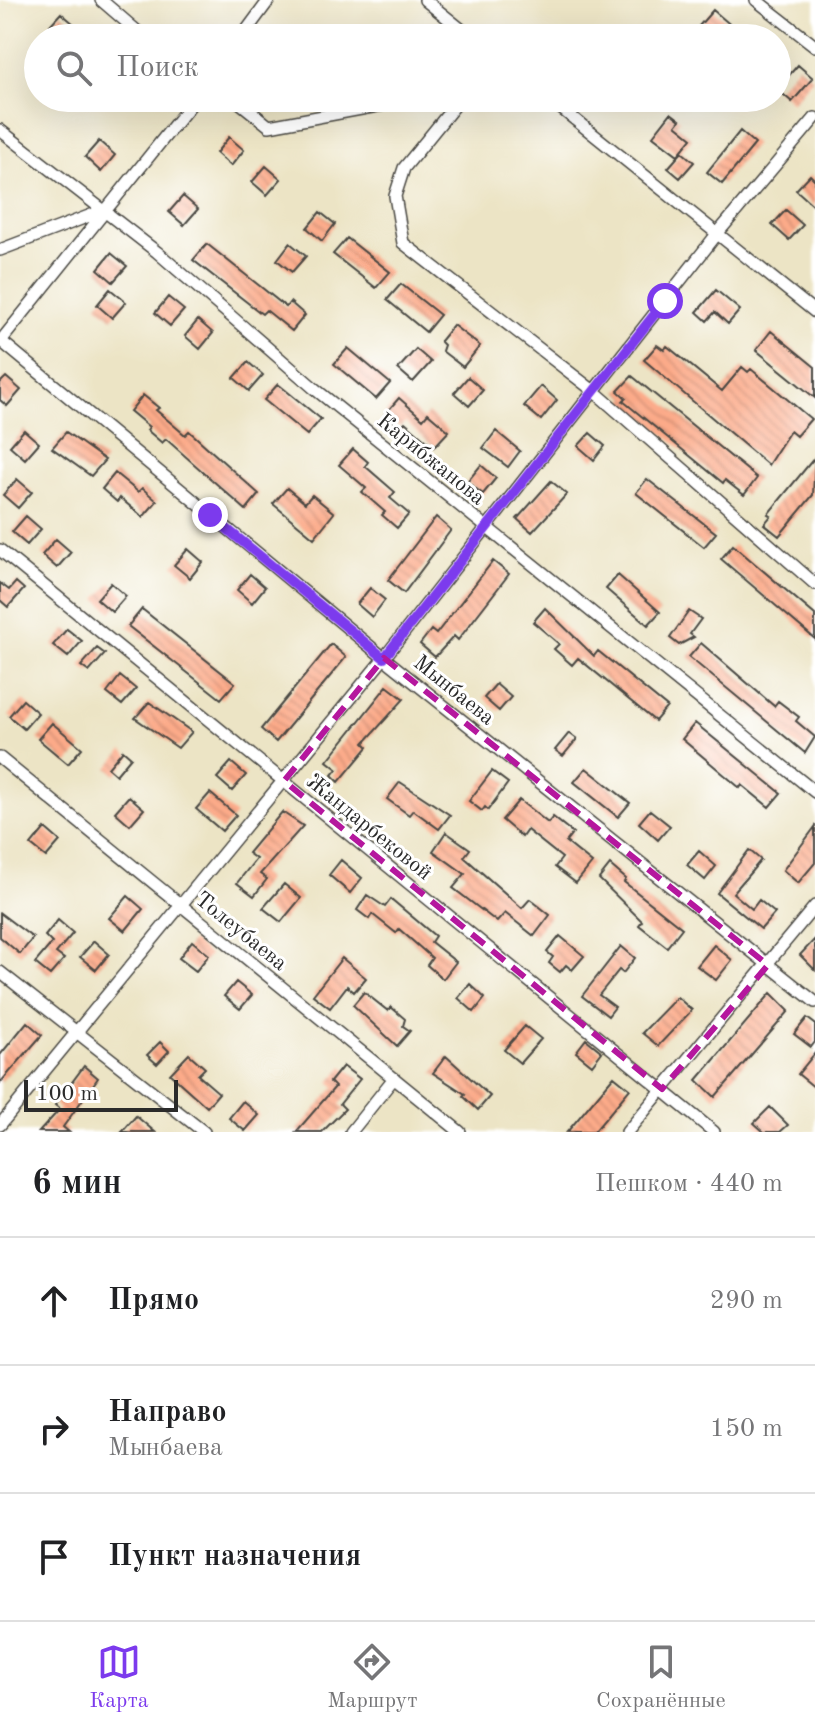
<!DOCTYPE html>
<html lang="ru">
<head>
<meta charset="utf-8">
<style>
  :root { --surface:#fff; --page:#f2f2f2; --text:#202124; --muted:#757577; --line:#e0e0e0; --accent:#7c3aed }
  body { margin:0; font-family:"Old Standard TT",serif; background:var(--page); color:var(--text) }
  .scale { position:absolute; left:24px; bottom:20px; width:154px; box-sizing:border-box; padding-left:8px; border:4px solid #2b2b2b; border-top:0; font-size:22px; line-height:28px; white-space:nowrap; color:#2b2b2b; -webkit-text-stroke:6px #fff; paint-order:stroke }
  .stop { position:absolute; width:24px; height:24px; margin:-18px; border:6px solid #7c3aed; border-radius:50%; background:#fff }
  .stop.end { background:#7c3aed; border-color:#fff; box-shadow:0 2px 8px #0008 }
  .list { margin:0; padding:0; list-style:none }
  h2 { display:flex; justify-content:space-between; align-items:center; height:104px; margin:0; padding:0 32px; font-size:34px }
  h2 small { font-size:26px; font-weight:400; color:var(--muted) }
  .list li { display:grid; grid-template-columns:52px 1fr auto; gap:24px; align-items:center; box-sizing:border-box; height:128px; padding:0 32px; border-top:2px solid var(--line) }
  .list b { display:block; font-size:30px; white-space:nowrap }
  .list p { margin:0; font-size:26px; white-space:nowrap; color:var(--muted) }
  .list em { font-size:26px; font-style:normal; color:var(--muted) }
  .icon { flex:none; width:44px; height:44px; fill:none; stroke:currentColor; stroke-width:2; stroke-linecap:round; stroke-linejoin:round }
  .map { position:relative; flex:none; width:815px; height:1132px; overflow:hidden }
  .search { position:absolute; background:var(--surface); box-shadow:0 8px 32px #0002; left:24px; right:24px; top:24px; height:88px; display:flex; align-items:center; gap:20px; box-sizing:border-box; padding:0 28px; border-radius:44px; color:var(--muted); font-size:30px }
  .sheet { height:488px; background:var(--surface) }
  nav { display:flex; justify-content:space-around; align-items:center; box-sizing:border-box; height:112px; border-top:2px solid var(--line); background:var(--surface); font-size:22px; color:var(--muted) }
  nav a { display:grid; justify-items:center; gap:4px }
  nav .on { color:var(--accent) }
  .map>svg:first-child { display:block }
  .building { fill:url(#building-back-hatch) }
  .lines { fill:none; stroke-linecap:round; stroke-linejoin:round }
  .street-casing { stroke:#484742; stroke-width:14 }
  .street { stroke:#fff; stroke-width:11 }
  .route { stroke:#7c3aed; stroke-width:10 }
  .marked { fill:none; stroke:#b5179e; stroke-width:6; stroke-dasharray:16 10; stroke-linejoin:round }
  .labels { text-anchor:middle; stroke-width:6; stroke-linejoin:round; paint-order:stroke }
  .street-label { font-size:22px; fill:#2b2b2b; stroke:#fff }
</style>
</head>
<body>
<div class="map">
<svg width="815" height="1132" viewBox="0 0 815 1132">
  <defs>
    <pattern id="building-back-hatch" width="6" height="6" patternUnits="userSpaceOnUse" patternTransform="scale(2)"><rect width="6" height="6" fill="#fcaa89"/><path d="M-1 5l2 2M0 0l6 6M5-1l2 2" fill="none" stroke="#d89276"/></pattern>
  </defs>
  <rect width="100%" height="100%" fill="#fff"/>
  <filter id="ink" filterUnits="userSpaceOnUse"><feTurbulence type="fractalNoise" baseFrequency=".0125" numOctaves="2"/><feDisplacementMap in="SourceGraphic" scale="16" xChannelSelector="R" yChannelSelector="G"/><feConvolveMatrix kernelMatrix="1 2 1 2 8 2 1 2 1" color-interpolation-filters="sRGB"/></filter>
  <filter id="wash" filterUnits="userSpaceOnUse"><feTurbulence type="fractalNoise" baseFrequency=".006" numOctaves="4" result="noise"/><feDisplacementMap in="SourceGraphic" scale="32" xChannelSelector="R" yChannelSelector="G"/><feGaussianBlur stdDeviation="1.8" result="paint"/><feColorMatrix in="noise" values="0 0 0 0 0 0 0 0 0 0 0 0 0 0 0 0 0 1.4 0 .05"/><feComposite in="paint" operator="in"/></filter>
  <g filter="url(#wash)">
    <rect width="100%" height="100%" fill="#ece4c5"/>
    <g id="blocks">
      <path class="building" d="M713,10L733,27L723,38H713L699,26Z
        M61,13L74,24L62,37L50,25Z
        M798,65L813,78L792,102L777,89Z
        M671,113L680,120L676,125L692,138L678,155L653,136Z
        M740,131L755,144L722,184L707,172Z
        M229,137L244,150L231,166L216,153Z
        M99,141L115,155L101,172L85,157Z
        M682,152L694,162L680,178L668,168Z
        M266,166L281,179L267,195L252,182Z
        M810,175L815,180V207L796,190Z
        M183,196L198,209L184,225L169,212Z
        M786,210L803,225L789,240L772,225Z
        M320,212L335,224L322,241L307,228Z
        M347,238L390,272L376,288L333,254Z
        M290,243L306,256L292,272L277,260Z
        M207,244L286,307L290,302L305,315L292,331L266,310L262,314L193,260Z
        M111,253L127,266L113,282L98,269Z
        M401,284L440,315L426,332L387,300Z
        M110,289L126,302L112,318L97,305Z
        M716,290L740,310L728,324L715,312L707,321L697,312Z
        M168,297L184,310L170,326L155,313Z
        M198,320L213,333L200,349L185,336Z
        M453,325L480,346L463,367L442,351L444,345L440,341Z
        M771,331L815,367V398L756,350Z
        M657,345L664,350L667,346L722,391L742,367L748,372L751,369L811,419L796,436L790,431L768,465L644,360Z
        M348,348L390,383L376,399L334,364Z
        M416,349L431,362L413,382L398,369Z
        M248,362L263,375L249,391L234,378Z
        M632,376L757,478L744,495L725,480L723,483L623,401L626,398L618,391Z
        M6,377L21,390L7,406L0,400V383Z
        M468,377L483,390L469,406L454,393Z
        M278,384L321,419L307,435L264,400Z
        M541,386L557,400L541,420L524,406Z
        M143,395L159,408L156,410L185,435L189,431L259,494L246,510L166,439L162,443L147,430L149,427L130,411Z
        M399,398L423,419L428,413L449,431L434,447L405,422L400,427L385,414Z
        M24,430L39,443L25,459L10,446Z
        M496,431L520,451L508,467L483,448Z
        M66,432L105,460L91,476L52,448Z
        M590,433L605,446L594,460L578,446Z
        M353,449L368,462L365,466L395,492L390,498L409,514L397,528L382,515L385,512L362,492L366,488L339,465Z
        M815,457L813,495L779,536L764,524L771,516L768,514Z
        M481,465L496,478L483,494L467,482Z
        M115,473L138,492L142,488L157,501L143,517L120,498L117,502L102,489Z
        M17,479L32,492L18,508L3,495Z
        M647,479L716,533L704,547L636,493Z
        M551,481L567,494L532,532L517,519Z
        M287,488L305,503L312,495L334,513L314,538L273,504Z
        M26,516L41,529L27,545L12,532Z
        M436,517L451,530L404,593L388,580Z
        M56,539L71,552L57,568L42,555Z
        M733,545L815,615V639L721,559Z
        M188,549L203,562L190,578L174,565Z
        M493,561L509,574L458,640L454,636L435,657L420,644L431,630L436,634Z
        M250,574L265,587L252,603L237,590Z
        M618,575L660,612L648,625L606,589Z
        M16,582L24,589L8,607L0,600V583L9,590Z
        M111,583L126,596L112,612L97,599Z
        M370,588L385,600L372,617L357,604Z
        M545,608L594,656L598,651L667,707L655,721L578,658L572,665L554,649L559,644L533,622Z
        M142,609L235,683L221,699L128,626Z
        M689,611L701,619L690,634L694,637L679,645L670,638Z
        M67,629L82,641L68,657L53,645Z
        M701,643L774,706L778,701L799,717L796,721L815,737L805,753L689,657Z
        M331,644L346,657L276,742L261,729Z
        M97,648L105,654L89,672L81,666Z
        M120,676L136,689L122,705L107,693Z
        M496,684L511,697L499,711L484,698Z
        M387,686L404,699L364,743L368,747L339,782L332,775L337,769L327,761Z
        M23,700L38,713L24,729L9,716Z
        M149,702L192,732L178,748L135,718Z
        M52,723L82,748L68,764L38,739Z
        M695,723L781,793L769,807L742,785L740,788L682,739Z
        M569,733L577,739L563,756L555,750Z
        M123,750L131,757L116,775L108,768Z
        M231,762L246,775L232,791L217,778Z
        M586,768L630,803L618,817L574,782Z
        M492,771L508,783L488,810L485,807L482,811L469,801Z
        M400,782L450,815L439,829L413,810L409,815L387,799Z
        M210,793L236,815L222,831L196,809Z
        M129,796L144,809L130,825L115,812Z
        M519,800L548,823L553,817L573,833L566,842L592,863L576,883L555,867L562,858L527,830L522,837L502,820Z
        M650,810L670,826L658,840L639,823Z
        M282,812L303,826L260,874L267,879L254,896L237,883L256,859L248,853Z
        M815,827V863L798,883L783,870Z
        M45,828L60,841L46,857L31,845Z
        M446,832L470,849L464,857L522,908L530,899L550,915L534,936L505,913L497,922L453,888L465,874L433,851Z
        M749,850L761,860L733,893L752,909L759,900L775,913L761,929L717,893Z
        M699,851L716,866L705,880L687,865Z
        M341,860L362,878L350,893L329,875Z
        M610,865L626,879L624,882L682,928L667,947L639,925L642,921L599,879Z
        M284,884L301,898L281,922L263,908Z
        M367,895L385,907L391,899L435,936L431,942L456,962L443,979L427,965L432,958L399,929L396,933L372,914L369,919L357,910Z
        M128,896L143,909L125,931L109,918Z
        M0,913L33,938L20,954L0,937Z
        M58,920L73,933L56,953L64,959L50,975L35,963L52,943L45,936Z
        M560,936L584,956L572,970L566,965L560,972L549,963L553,957L547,952Z
        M815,939V970L800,955Z
        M94,941L109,954L96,970L80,957Z
        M192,941L209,955L196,971L179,958Z
        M714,945L732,960L716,980L697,966Z
        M621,946L635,958L623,973L619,970L599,995L615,1007L608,1016L582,996Z
        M342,958L366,978L354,992L347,986L330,1008L313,995Z
        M236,982L252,995L240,1009L224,996Z
        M470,984L485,998L474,1012L458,998Z
        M364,992L388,1011L391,1007L405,1019L403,1026L410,1031L397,1046L353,1005Z
        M771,993L789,1011L715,1097L697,1080Z
        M677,997L692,1010L658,1046L642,1033Z
        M807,1018L815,1024V1042L811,1047L794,1034Z
        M27,1022L42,1035L0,1083V1055Z
        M525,1026L541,1039L520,1063L504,1050Z
        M586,1039L602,1052L592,1065L576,1052Z
        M160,1042L169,1051L157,1064L147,1055Z
        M815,1053V1088L798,1074Z
        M189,1054L205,1068L198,1075L219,1093L207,1107L170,1074Z
        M446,1056L490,1096L478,1110L463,1096L465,1094L433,1073Z
        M84,1066L98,1078L63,1127L69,1132H39L60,1109L55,1105Z
        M343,1066L360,1079L340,1104L345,1109L322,1132H296L335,1087L330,1082Z
        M614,1076L630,1089L594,1132H567Z
        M243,1101L259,1115L245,1131L229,1118Z
        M770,1107L788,1125L780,1132H764L754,1123Z
        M136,1116L155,1132H122Z"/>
    </g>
  </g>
  <g filter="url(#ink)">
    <use href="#blocks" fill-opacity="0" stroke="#484742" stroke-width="2"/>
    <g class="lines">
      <g class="street-casing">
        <path id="street" d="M101,0L145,38
          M425,0L472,38
          M756,0L815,46
          M241,38L269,0
          M234,98L269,126L421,98
          M461,98L404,168L395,196L403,243L595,392L815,584
          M548,98L815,312
          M0,130L157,252L315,389L815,792
          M0,250L102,211
          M1,341L384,658L815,1002
          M0,342L196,98
          M0,550L714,1132
          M0,758L460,1132
          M0,972L204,1132
          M0,1125L384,658L717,234L815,118
          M351,1132L394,1078
          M627,1132L815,906"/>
      </g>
      <use href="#street" class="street"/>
    </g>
  </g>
  <g class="lines" filter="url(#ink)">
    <path class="route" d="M210,515L384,658L665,301"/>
  </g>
  <path class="marked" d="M384,658L768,965L662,1089L284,781Z"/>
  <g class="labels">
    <g class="street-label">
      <text transform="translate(432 458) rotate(39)" y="8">Карибжанова</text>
      <text transform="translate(455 689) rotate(39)" y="8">Мынбаева</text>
      <text transform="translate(370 826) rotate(39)" y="8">Жандарбековой</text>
      <text transform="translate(242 930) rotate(39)" y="8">Толеубаева</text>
    </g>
  </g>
</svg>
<div class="scale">100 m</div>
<div class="stop" style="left:665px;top:301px"></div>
<div class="stop end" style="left:210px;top:515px"></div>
<div class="search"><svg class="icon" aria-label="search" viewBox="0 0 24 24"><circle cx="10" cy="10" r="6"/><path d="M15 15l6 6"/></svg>Поиск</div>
</div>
<section class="sheet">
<h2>6 мин<small>Пешком · 440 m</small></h2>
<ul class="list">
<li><svg class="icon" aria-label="ahead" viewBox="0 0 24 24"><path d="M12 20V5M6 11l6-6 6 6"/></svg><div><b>Прямо</b></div><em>290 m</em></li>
<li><svg class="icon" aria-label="right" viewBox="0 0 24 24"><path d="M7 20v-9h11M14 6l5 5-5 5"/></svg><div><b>Направо</b><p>Мынбаева</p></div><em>150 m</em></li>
<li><svg class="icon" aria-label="arrive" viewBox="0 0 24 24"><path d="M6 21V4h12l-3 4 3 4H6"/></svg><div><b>Пункт назначения</b></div></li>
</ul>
</section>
<nav>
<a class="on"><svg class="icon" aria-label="map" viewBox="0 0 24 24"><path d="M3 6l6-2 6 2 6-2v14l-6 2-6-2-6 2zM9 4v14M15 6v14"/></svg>Карта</a>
<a><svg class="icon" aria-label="directions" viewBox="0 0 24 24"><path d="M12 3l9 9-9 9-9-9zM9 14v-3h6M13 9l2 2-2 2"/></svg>Маршрут</a>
<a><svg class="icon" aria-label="saved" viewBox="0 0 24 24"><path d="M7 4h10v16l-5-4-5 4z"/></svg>Сохранённые</a>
</nav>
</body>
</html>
